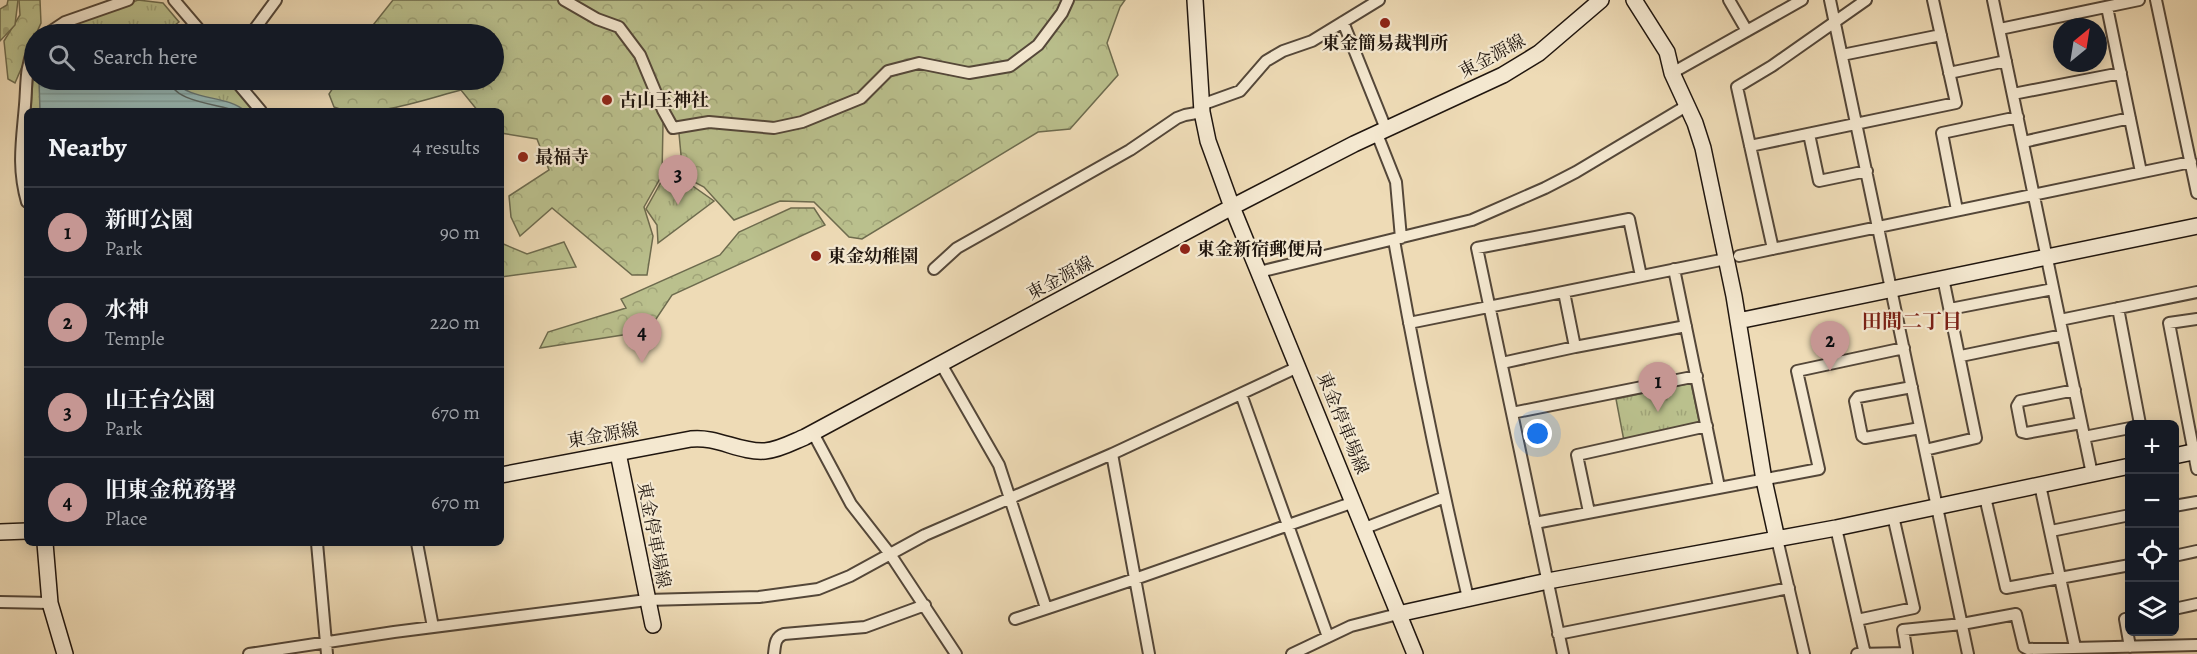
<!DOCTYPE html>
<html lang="en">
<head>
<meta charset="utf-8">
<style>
  :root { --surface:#171b24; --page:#20242c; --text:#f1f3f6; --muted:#9ea1a6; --line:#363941; --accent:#c59692 }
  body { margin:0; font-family:Alegreya,"Noto Serif JP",serif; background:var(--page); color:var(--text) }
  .controls { position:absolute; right:18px; bottom:18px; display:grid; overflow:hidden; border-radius:9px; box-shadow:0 3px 15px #0003 }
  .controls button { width:54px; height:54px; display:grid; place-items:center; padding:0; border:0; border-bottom:2px solid var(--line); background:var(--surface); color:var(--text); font:30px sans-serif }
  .compass { position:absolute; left:2053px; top:18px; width:54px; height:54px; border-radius:50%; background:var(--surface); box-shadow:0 3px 15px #0003; rotate:30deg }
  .you { position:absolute; left:1538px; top:434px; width:21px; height:21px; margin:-15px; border:4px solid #fff; border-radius:50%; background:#1a73e8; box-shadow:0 0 0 9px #1a73e833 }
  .badge { display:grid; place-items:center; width:39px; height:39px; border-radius:50%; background:var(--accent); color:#111; font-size:20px; font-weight:700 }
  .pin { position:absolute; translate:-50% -50px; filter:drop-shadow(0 2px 3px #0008) }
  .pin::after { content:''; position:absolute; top:32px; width:21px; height:18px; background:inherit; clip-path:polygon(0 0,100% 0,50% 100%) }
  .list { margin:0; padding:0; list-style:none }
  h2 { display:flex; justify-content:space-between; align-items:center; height:78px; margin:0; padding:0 24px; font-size:26px }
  h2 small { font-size:20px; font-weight:400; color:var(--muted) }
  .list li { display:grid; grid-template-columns:39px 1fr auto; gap:18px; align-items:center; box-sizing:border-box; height:90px; padding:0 24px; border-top:2px solid var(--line) }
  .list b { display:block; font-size:22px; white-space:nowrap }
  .list p { margin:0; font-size:20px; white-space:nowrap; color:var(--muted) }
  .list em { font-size:20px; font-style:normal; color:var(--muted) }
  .icon { flex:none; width:33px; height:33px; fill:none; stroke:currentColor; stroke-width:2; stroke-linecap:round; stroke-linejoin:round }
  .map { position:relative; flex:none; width:2197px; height:654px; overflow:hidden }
  .search { position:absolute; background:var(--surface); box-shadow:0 3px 15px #0003; left:24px; top:24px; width:480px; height:66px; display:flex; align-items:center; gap:15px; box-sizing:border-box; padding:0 21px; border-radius:33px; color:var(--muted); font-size:22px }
  .panel { position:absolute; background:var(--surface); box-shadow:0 3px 15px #0003; left:24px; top:108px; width:480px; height:438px; border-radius:9px }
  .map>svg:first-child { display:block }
  .forest { fill:url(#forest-crowns); stroke:#6d6b4e; stroke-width:1.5 }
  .cemetery { fill:url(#cemetery-stones); stroke:#6d6b4e; stroke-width:1.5 }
  .park { fill:url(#park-tufts); stroke:#6d6b4e; stroke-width:1.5 }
  .water { fill:url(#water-rules); stroke:#6a7873; stroke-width:1.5 }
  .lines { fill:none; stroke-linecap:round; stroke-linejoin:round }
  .shore { stroke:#5e6862; stroke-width:1.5 }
  .street-casing { stroke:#544739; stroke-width:14 }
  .secondary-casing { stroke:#20160f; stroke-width:18 }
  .street { stroke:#f4e8d0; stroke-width:10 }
  .secondary { stroke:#f4e8d0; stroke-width:15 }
  .poi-dot { fill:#8f2418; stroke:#f4e8d0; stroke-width:2 }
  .labels { text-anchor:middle; stroke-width:4.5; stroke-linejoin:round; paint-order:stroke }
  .poi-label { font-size:18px; font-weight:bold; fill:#20160f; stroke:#f4e8d0; text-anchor:start }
  .street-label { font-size:18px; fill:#20160f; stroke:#f4e8d0 }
  .neighbourhood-label { font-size:20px; font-weight:bold; fill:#7a1f14; stroke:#f4e8d0 }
</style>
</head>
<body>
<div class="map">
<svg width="2197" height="654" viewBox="0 0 2197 654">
  <defs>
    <pattern id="forest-crowns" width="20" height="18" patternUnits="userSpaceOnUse" patternTransform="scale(1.5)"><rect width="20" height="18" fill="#bac08d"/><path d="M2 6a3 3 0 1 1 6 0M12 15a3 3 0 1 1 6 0" fill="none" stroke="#a0a478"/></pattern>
    <pattern id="cemetery-stones" width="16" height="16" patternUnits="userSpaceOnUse" patternTransform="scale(1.5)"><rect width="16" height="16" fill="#bac08d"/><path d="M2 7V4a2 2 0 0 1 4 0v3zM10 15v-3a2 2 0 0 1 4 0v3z" fill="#a0a478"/></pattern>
    <pattern id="park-tufts" width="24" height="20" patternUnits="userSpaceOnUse" patternTransform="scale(1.5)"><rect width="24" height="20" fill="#bac08d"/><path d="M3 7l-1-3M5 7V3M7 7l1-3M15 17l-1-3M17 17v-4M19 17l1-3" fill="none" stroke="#a0a478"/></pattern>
    <pattern id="water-rules" width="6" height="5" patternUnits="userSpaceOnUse" patternTransform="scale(1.5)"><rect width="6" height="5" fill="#9bbab5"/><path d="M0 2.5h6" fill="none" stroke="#859f9a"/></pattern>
  </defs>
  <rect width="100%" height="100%" fill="#eedbb6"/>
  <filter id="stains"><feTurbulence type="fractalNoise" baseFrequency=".00333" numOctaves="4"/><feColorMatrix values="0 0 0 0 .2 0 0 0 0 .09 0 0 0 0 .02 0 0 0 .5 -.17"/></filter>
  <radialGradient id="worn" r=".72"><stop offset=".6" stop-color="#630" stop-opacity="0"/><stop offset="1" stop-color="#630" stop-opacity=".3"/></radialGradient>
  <path class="forest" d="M19,0H40L41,23L36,34H34V39L15,83L8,79L4,41L20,15Z
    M393,0H1125L1120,7L1107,43L1118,75L1070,129L1038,132L862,239L849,237L814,202L780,201L734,220L704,187L683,176L678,123L663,124L662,175L644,207L653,236L647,275H632L552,208L520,236L511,217L509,196L549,170L537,139L501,133V111H478L461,90C426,99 368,121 334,107L329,94L338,80H494V34H366Z
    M791,208H814L825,225L672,295L648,331L540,348L548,332L626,308L621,299L720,255L739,232Z
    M564,242L576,267L501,277V243L527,254Z"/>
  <path class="cemetery" d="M8,0H18L15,25L0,41V9L7,5Z"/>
  <path class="park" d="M138,0L163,3L179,22L163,34H56L67,27Z
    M34,58V80H227L255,111H31Z
    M665,175H677L714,201L658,243L657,225L646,209Z
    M1691,383L1700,425L1624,441L1616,399Z"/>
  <path class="water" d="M39,80H174C190,102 226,94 245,111H40Z"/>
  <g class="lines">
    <path class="shore" d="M170,80C172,102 219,104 236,111"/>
    <g class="street-casing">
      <path id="street" d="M174,0L203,34
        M564,0L597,19L619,27L640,55L663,110L673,128L709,122L774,128L802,122L861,98L888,71L919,63L969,73L1010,66L1038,45L1062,13L1068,0
        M1729,0L1747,31
        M1830,0L1968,654
        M1993,0L2092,474
        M2156,0L2197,193
        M2107,7L2141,172
        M1343,22L1386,129
        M2000,29L2139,0
        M47,34L65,22L128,0
        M251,34L276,0
        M1842,55L1941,35
        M1672,73L1802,0
        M1949,73L2006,61
        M235,80L261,111
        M2013,94L2121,73
        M1201,105L1240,91L1266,61L1283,51L1312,41L1379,0
        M1377,134L1396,182L1401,238
        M1809,134L1819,181L1867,171
        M2023,142L2130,118
        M1750,146L1956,103L1933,0
        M27,202C17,167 22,141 25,105C27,81 25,70 34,47
        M1957,210L1942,133L2018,117
        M1394,240C1415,360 1440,479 1468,598
        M1773,249L1737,87L1772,66L1866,0
        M1739,256L2191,162
        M934,269L957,248L1130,150L1177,118L1185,115L1202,112
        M1674,269L1719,487
        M1259,272L1472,220L1545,188L1576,172L1688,105
        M2118,308L2140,424
        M1950,309L2053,289
        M2197,319L2169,323L2197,469
        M2060,320L2197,292
        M1409,323L1726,259
        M1575,347L1686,326
        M1961,356L2063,335
        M1502,363L1575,347L1564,292
        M941,364L999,465L1046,608
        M1912,387L1858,397L1855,401L1862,436L1865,438L1920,428
        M2075,390L2020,401L2017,406L2022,432L2026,433L2081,423
        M1241,394L1328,637
        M1512,413L1697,376
        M813,433L851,504L890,554L956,654
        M2084,437L2130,428
        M1925,450L1976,438L1943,278
        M1112,454L1149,654
        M2040,485L2075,647
        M1985,497L2006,588L2130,565
        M2174,506L2197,502
        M1589,512L1577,455L1707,426
        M1535,523L1819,469L1797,371L1904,348
        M1365,528L1445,497
        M1836,528L1865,654
        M2051,531L2130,515
        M1777,539L1804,654
        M317,543L327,654
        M417,543L433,627
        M2174,556L2197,551
        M0,602L50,603
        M2174,609L2197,604
        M2130,618L2125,619L2130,647
        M1015,619L1135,579L1354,502
        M1857,620L1914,608L1893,516
        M1558,634L1789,588
        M249,654L394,632L647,600L759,597L818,589L850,576L925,535L1112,454L1298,367
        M774,654C775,645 775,637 784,634L865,627L925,605
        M1292,654L1351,626L1398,614
        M1563,654L1477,248L1629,219L1641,276
        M1857,654L1907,653L1903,630L1962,624L2016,614L2024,647L2028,649L2197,645"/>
    </g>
    <g class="secondary-casing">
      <path id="secondary" d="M1195,0L1202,112L1208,141L1232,207L1415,654
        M1634,0L1667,52L1672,73L1695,123L1703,148L1734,296L1764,480L1777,539
        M1738,321L2197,226
        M618,453L653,625
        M2174,456L2197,451
        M501,475L691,439C717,436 740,453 765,451C779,450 793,442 805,437L1232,207L1354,144L1503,75L1539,53L1601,0
        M0,532L27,531
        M45,543L50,603L65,654
        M1398,614L1548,581L1836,528L2130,466"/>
    </g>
    <use href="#street" class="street"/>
    <use href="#secondary" class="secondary"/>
  </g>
  <g class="poi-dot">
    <circle cx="1385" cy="23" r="6"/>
    <circle cx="607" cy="100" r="6"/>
    <circle cx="523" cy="157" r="6"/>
    <circle cx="1185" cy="249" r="6"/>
    <circle cx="816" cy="256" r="6"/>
  </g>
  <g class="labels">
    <g class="poi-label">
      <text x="1385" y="49" text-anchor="middle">東金簡易裁判所</text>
      <text x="619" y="106">古山王神社</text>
      <text x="535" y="163">最福寺</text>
      <text x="1197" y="255">東金新宿郵便局</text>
      <text x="828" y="262">東金幼稚園</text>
    </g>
    <g class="street-label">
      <text transform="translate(1492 56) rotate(-28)" y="6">東金源線</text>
      <text transform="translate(1060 278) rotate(-28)" y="6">東金源線</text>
      <text transform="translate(1343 423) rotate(68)" y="6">東金停車場線</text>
      <text transform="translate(603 435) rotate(-10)" y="6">東金源線</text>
      <text transform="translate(654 535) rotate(79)" y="6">東金停車場線</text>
    </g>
    <g class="neighbourhood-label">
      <text x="1912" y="328">田間二丁目</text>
    </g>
  </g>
  <rect width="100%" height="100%" filter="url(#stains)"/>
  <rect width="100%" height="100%" fill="url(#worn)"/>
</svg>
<div class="controls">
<button>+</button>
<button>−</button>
<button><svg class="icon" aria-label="locate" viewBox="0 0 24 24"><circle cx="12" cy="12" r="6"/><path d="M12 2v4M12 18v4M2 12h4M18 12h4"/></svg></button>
<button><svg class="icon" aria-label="layers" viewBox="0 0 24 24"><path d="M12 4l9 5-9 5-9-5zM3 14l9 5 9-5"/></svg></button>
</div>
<svg class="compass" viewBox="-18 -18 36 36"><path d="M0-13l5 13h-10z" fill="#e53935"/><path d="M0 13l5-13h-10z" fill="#9ea1a6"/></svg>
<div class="you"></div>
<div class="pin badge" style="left:1658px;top:412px">1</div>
<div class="pin badge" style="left:1830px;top:371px">2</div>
<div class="pin badge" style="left:678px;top:205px">3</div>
<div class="pin badge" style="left:642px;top:363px">4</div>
<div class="search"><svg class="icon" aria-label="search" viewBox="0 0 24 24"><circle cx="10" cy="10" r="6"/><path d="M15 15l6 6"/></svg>Search here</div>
<section class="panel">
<h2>Nearby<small>4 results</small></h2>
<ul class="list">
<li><span class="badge">1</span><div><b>新町公園</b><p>Park</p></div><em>90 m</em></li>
<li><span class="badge">2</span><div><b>水神</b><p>Temple</p></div><em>220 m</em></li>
<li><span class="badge">3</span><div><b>山王台公園</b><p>Park</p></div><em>670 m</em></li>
<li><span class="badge">4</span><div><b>旧東金税務署</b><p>Place</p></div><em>670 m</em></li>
</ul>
</section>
</div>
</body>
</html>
